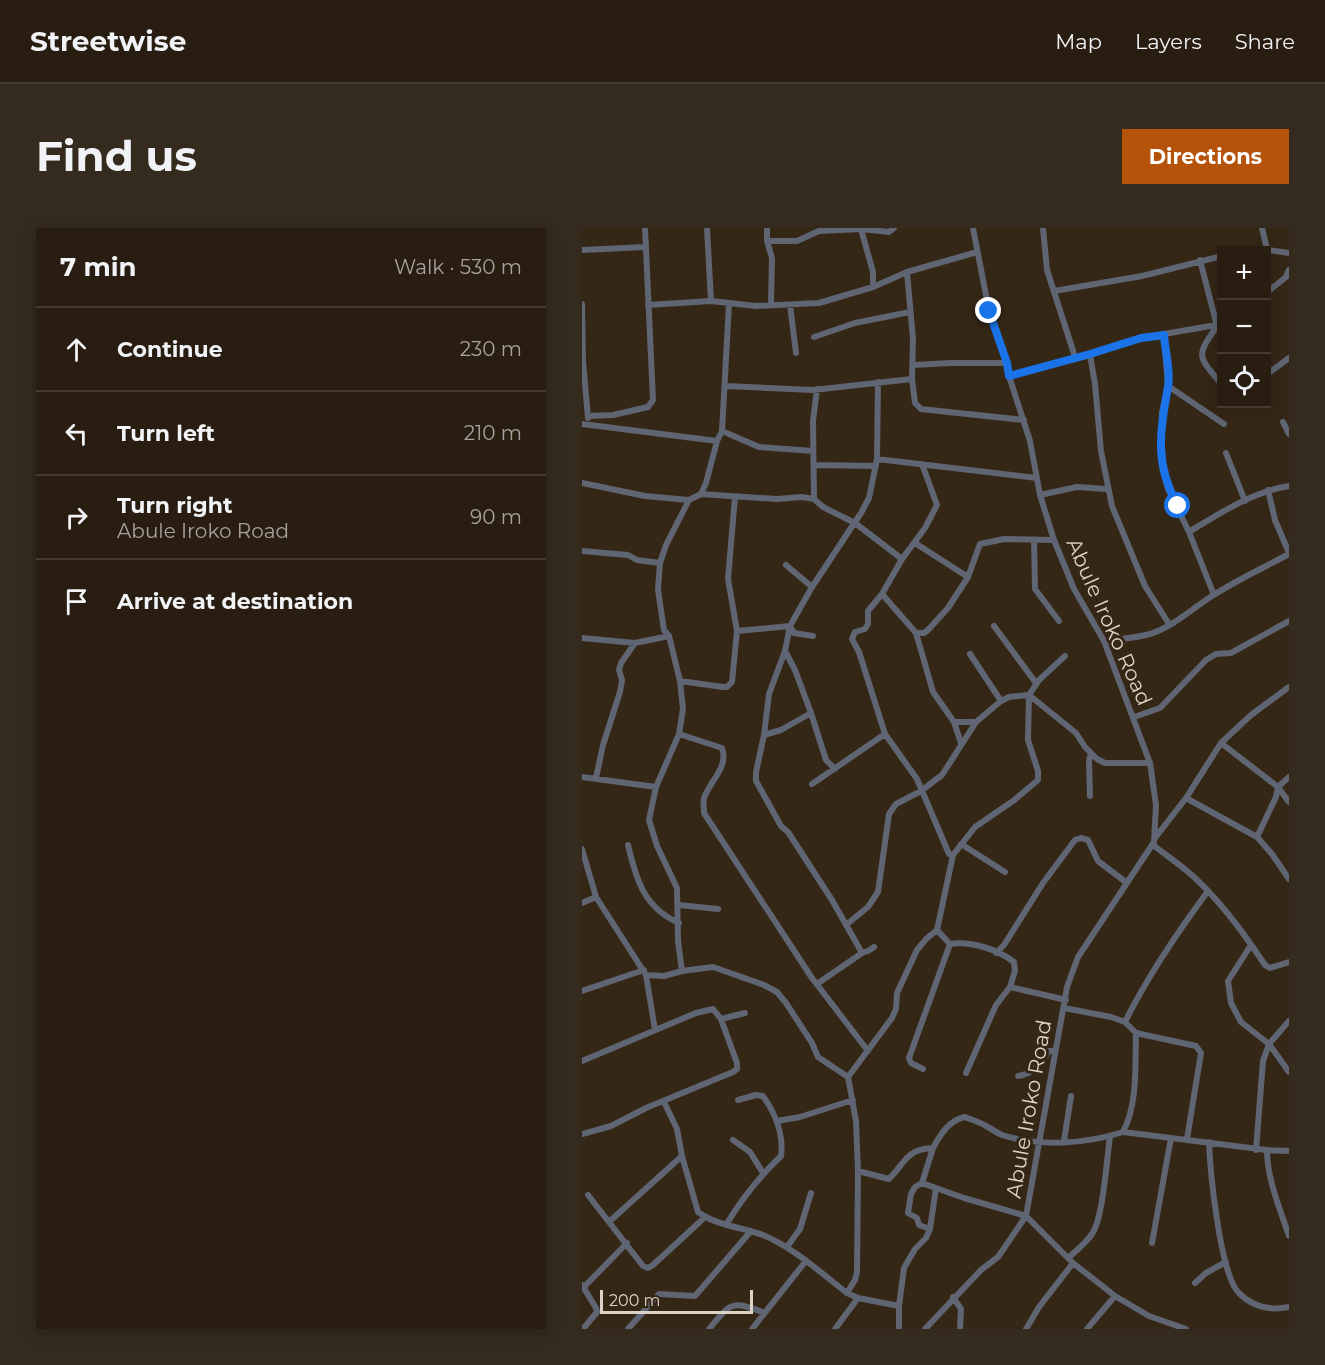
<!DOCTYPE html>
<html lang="en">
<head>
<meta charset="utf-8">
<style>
  :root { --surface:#281d10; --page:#342a1e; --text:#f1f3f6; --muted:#a5a29f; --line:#443b30; --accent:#b45309 }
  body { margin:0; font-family:Montserrat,sans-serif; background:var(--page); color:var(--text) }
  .controls { position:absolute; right:18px; top:18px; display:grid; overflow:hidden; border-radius:0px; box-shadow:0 3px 15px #0003 }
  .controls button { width:54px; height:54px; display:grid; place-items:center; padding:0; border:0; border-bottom:2px solid var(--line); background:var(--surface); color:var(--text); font:30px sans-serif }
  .scale { position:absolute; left:18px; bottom:15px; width:153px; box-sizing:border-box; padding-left:6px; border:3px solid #dcd3c8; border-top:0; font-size:16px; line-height:21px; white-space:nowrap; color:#dcd3c8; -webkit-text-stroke:4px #352716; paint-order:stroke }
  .stop { position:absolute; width:18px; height:18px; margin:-14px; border:4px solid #1a73e8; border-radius:50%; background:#fff }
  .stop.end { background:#1a73e8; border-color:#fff; box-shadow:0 2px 6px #0008 }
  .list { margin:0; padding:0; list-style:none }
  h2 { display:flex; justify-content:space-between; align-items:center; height:78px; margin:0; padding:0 24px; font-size:26px }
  h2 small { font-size:20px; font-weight:400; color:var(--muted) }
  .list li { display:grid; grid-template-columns:39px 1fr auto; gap:18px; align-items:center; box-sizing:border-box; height:84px; padding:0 24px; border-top:2px solid var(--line) }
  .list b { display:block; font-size:22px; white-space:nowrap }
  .list p { margin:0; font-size:20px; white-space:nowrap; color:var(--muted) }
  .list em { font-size:20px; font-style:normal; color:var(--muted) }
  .icon { flex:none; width:33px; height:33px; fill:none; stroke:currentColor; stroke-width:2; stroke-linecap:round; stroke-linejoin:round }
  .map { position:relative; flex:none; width:707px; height:1101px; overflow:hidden; border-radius:0px }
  header { display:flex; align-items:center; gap:36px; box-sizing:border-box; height:84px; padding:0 30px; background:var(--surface); border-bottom:2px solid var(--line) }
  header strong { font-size:28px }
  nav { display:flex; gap:33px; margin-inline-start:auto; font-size:21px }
  .intro { display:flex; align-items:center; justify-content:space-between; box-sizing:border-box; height:144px; padding:0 36px }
  h1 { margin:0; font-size:42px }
  .button { padding:15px 27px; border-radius:0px; background:var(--accent); color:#fff; font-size:21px; font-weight:700 }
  main { display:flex; gap:36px; padding:0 36px }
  aside { flex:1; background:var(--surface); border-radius:0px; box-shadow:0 3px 15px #0003 }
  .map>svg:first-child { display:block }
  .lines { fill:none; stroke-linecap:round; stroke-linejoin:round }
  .minor { stroke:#5f6573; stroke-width:6 }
  .route { stroke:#1a73e8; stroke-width:8 }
  .labels { text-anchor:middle; stroke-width:6; stroke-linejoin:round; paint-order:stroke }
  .street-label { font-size:21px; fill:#dcd3c8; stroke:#352716 }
</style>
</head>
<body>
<header>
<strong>Streetwise</strong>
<nav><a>Map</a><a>Layers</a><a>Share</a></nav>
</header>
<div class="intro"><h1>Find us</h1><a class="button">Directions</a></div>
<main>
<aside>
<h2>7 min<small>Walk · 530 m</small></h2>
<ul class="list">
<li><svg class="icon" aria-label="ahead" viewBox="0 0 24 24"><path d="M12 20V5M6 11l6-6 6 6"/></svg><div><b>Continue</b></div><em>230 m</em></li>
<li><svg class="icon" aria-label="left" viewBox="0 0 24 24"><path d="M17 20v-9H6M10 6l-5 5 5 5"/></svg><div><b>Turn left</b></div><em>210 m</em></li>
<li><svg class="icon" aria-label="right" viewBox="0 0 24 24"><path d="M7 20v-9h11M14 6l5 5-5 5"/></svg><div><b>Turn right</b><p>Abule Iroko Road</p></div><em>90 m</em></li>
<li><svg class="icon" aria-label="arrive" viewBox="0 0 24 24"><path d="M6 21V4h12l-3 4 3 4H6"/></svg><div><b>Arrive at destination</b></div></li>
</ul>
</aside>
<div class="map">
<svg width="707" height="1101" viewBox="0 0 707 1101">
  <rect width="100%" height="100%" fill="#352716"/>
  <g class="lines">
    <path class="minor" d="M125,0L129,73
      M185,0V13L190,30L189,76
      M461,0L465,42L493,129
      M680,0L685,21
      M279,1L291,44V59
      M185,13H215L237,3L279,1L307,4L312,0
      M0,22L63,19
      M665,22L680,21L707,25
      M618,32L635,98C613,130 616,127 640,157
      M325,44L331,111L330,151L333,175L339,181L348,182L442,192
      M472,63L560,48L640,28
      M684,65L704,49L707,42
      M0,76L1,133L6,190
      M66,77L129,73L174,78L237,75L291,59L325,44L395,24
      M208,77L214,125
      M582,107L586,158L580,185V238L586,261L607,304L632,367
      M232,109L273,95L328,84
      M508,127L513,156L519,223L530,278L563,358L587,396
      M331,137L369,135H425
      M684,147L707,130
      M427,148L508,127L559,110L640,96
      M144,158L231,162L330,151
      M586,158L642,196
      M6,188L31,187L66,179L71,172L63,0
      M701,194L707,206
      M0,196L135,213
      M140,203L177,219L231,223
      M644,225L663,273
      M295,231L455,250
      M340,236L355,277L343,300L320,331L300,366L286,383V396L283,401L273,404L270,411L277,424L303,506L335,551L367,626L371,627
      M233,237L294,238
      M0,255L63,268L107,272
      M686,262L693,292L707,325
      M119,266L195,271L220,269L232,271L241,279L273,295L320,331
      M458,267L495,259L525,261
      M232,271L231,193L235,161
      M607,304C638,285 670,264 707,258
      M452,312L453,361L477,393
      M333,315L386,349
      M0,323L46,327L55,332L78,335
      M204,337L230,359
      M300,366L334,405L351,464L372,494L379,515
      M412,398L454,455
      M155,403L208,398L212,405L231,408
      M334,405H342L346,402L366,380L386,349L398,316L422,311L472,312
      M0,410L53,415L87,408
      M522,413C537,411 553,410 568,406C591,399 611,380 630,368C655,352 681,340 707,326
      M203,423L213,442L229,485L244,532L253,541
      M388,426L419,473
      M98,453L141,459H145L150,454L155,403L146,351L153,269
      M552,489L578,480L624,432L634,426L649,425L707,393
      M372,494H394
      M97,506L140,520C147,539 128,553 122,570C121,574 122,580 122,585L230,750L286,823
      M182,507L199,502L229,485
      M639,515L696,559L707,574
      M0,549L74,559
      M14,550L21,517L38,464L40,452L37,442L39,435L53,415
      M230,556L303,506
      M508,568L507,533L509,525
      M604,570L675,609L690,626L707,651
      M675,609L694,569L696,559L707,549
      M573,610L604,570L639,515L669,487L707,459
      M379,616L423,644
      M46,617C54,651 62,680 97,695
      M571,617C585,628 599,637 612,649C640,675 662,705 683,737L688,740L707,734
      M0,621L14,669L64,747L82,748L100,743L131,739L182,757L195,764L204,775L230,815L236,829L266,849L274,893L276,943L275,1044L273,1052L265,1065L276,1070L317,1078V1101
      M0,675L14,669
      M97,677L136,681
      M264,697L286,679L296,664L307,586L314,576L339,563L360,547L394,494L419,473L427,469L447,467L494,505L503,519L515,531L523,535H568
      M355,702L368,716C389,713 415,721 432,734L433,743L428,759L414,777L384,845
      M669,717L646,753L649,775L659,794L687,816L707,844
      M280,725L250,672L206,604L199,598L174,553V544L182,507L187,466L203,423L208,398L230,359L279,285L287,270L295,231L296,154
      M414,725L422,717L461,655L493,612L499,610L506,612L516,633L545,655
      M100,743L96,713L95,660L75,618L67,592L74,559L97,506L101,481L98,453L87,408L82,402L76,362L78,335L84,317L107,272L119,266L124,255L135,213L140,203L147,76
      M64,747L73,802
      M235,756L280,725L286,723L292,719
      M428,759L484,772
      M0,763L62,742
      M482,780L529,789L543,794L554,805L614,818L619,825L605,911
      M139,791L163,785
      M543,794C566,747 595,705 626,663
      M0,833L114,785L131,781L139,791L155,835V841L151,844L64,880L29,898L0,906
      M341,841L329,835L327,830L368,716
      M436,848C452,846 459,835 467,823H473
      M266,849L310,790L314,781L315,765L335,722L344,711L355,702L371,627L393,599L431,573L456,552V543L446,512L447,467L457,452L483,428
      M82,874L95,901L100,928L116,984C135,998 160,999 181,1007C212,1020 239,1045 265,1065
      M195,893L218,889L271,872
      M541,904C556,876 553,836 554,805
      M151,912L168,924L181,945
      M482,913L489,868
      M627,914C628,943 638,1044 656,1064C670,1079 687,1083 707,1079
      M674,922L681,833L687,816L707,793
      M685,922L707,923
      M276,943L307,951C323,935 324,921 351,920C358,907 367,892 383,889C390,892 398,894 404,898C410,901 415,905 420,907C457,919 504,916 541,904L685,922C685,951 698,981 707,1008
      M340,955L382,970L444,988L491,1035L533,1068L567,1088L604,1101
      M6,967L61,1038L66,1040L71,1037L123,989
      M28,993L100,928
      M144,997C160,970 177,949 199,928C202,907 193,885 181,868L174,867L156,872
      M348,1001L337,997L335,990L326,985L329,966L333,959L340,955L351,920
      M570,1015L589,910
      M205,1019L218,1001L229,965
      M486,1030C494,1023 504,1015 510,1006C521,991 525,929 528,908
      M613,1055L624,1045L644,1034
      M0,1057L14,1080L15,1084L1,1101
      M2,1059L45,1015
      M371,1069L379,1081L378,1101
      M317,1078L322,1040L333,1021L344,1010L348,1001L354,960
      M46,1101L77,1066L113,1068L169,1003
      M127,1101C150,1074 148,1072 183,1085
      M170,1101L223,1034
      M253,1101L276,1070
      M343,1101L399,1042L416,1029L444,988L485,759L496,729L572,614L574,577L568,535L522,413L492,361L472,312L458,267L448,213L427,148L425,135L407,83L391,0
      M444,1101L457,1079L491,1035
      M505,1101L533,1068"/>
  </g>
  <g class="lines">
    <path class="route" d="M407,83L425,135L427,148L508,126L559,110L582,107C583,123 589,143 586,159C578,204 572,236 596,278"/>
  </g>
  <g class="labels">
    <g class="street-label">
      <text transform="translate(527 394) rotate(66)" y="7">Abule Iroko Road</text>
      <text transform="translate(447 881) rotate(-80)" y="7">Abule Iroko Road</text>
    </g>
  </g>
</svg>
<div class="controls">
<button>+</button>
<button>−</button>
<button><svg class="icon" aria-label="locate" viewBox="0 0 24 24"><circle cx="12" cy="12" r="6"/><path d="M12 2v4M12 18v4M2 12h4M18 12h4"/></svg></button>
</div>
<div class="scale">200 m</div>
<div class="stop" style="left:596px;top:278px"></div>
<div class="stop end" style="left:407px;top:83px"></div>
</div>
</main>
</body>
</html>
